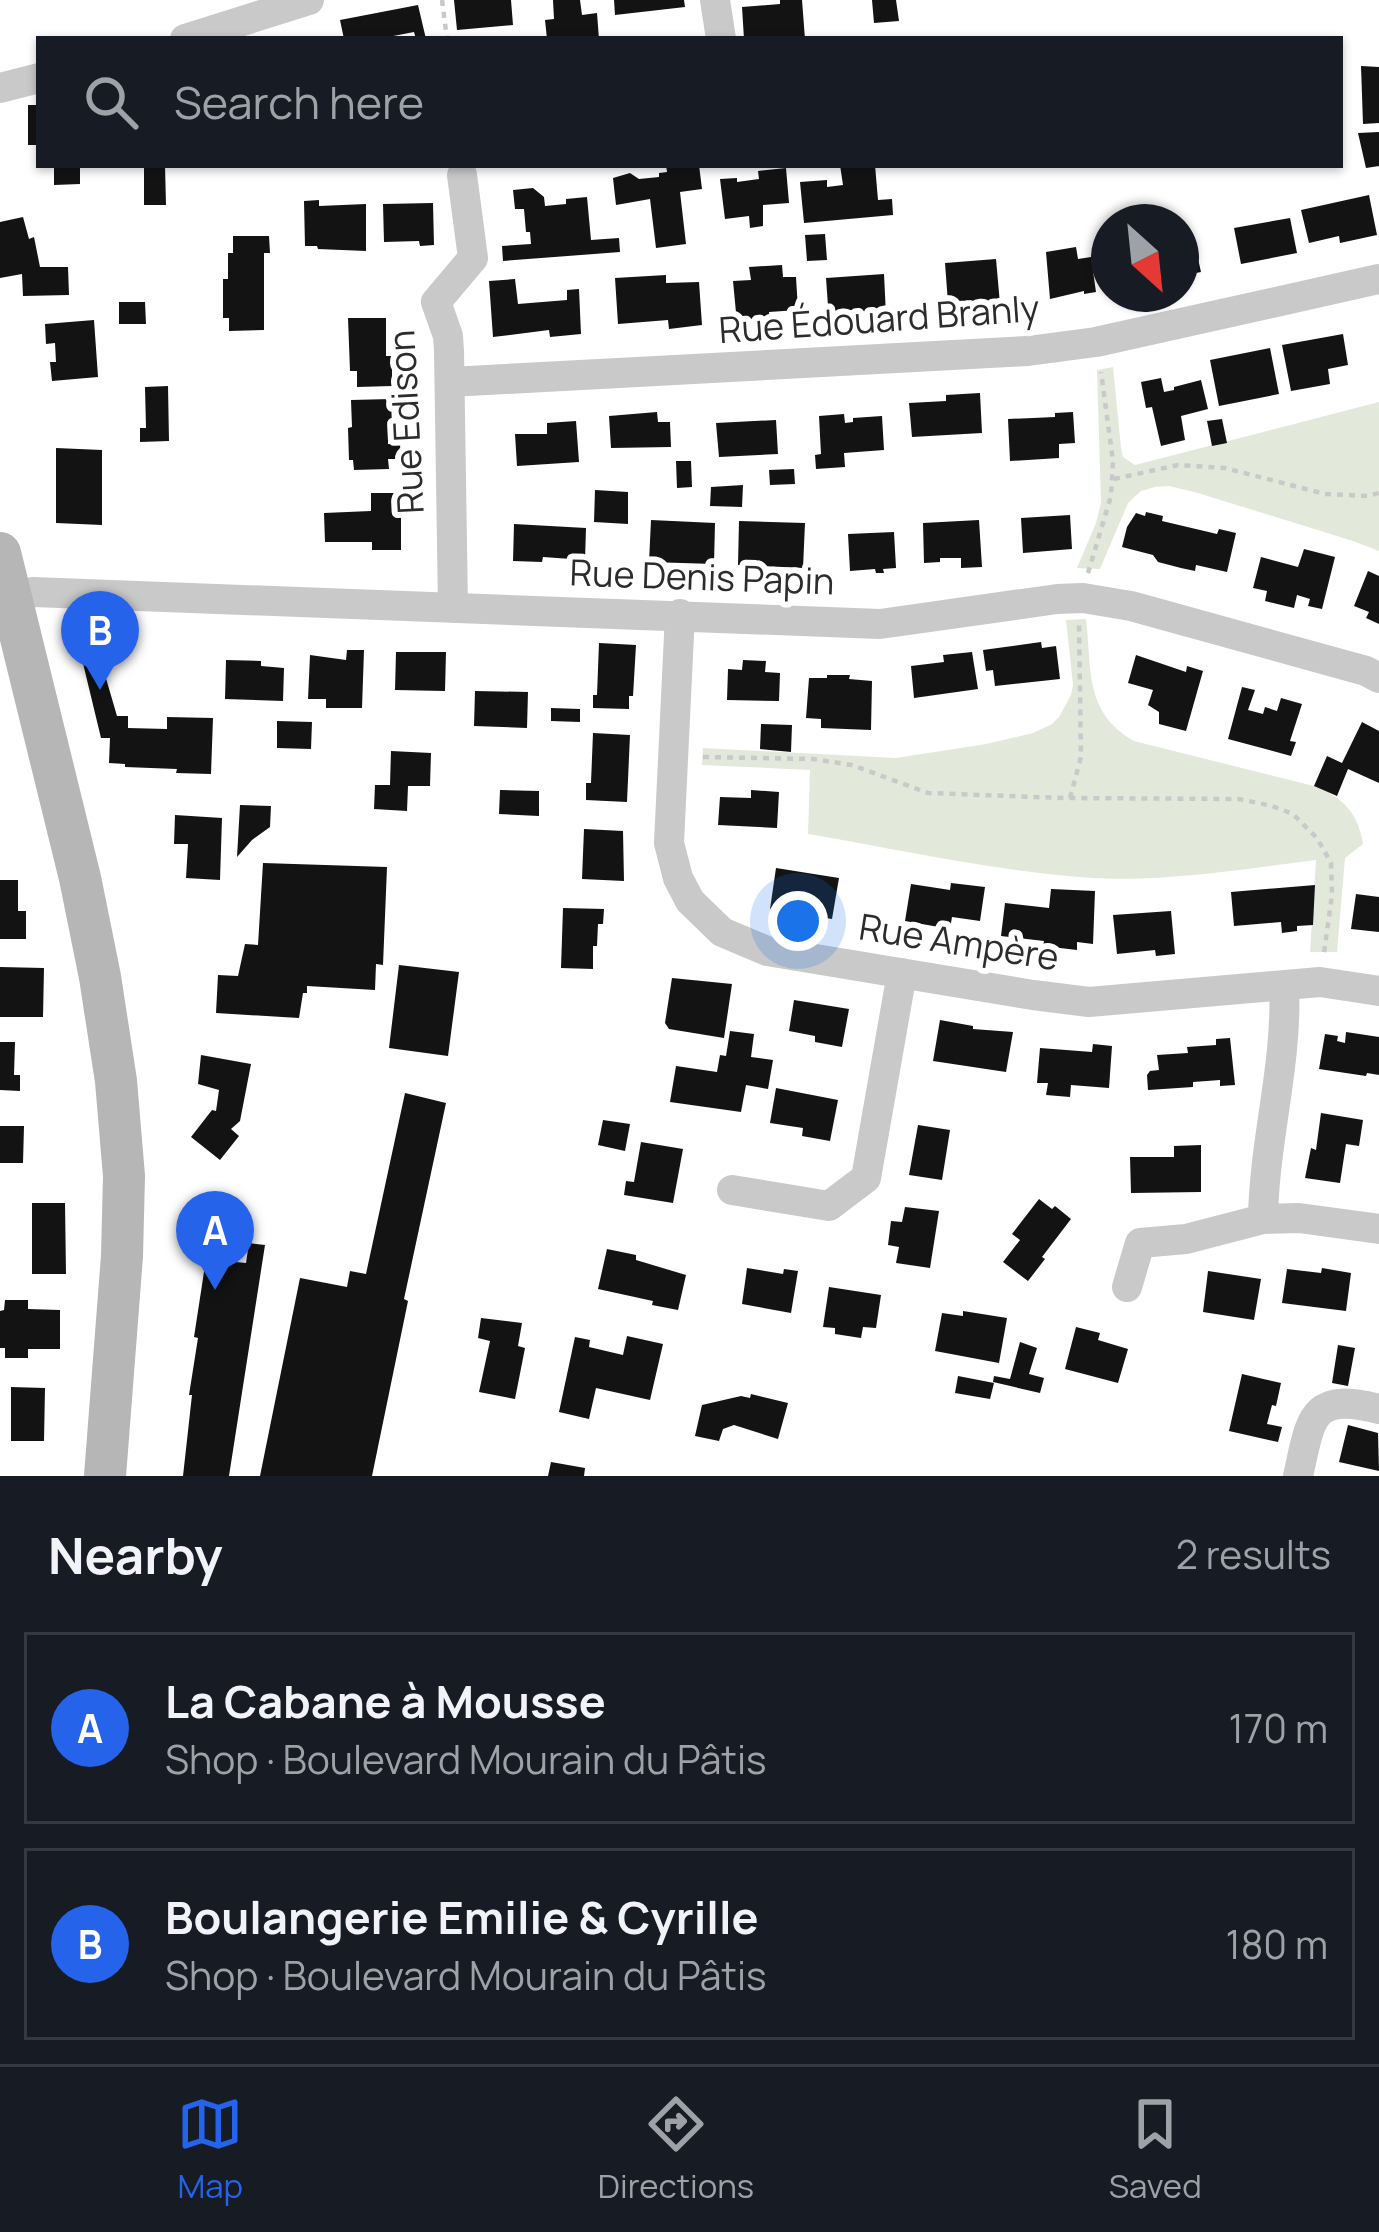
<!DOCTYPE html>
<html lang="en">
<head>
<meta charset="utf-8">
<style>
  :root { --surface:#171b24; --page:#242831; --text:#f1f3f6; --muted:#9ea1a6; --line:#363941; --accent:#2563eb }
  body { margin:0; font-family:Manrope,sans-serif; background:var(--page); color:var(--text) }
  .compass { position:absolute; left:1091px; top:204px; width:108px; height:108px; border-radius:50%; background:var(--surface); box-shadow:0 3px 9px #0004; rotate:153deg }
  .you { position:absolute; left:798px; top:921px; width:42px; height:42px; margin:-30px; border:9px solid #fff; border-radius:50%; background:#1a73e8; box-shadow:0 0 0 18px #1a73e833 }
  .badge { display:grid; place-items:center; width:78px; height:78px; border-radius:50%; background:var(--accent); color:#fff; font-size:39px; font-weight:700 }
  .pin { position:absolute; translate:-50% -99px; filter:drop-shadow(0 3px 6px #0008) }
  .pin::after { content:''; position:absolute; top:63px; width:42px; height:36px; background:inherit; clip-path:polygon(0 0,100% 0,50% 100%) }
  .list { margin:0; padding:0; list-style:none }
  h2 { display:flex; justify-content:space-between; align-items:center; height:156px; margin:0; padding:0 48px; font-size:51px }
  h2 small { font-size:39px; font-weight:400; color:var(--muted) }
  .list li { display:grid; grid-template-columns:78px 1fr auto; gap:36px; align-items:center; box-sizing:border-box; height:192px; margin:0 24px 24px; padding:0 24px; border:3px solid var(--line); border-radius:0px }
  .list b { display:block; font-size:45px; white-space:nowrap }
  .list p { margin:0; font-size:39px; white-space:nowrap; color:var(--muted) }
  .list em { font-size:39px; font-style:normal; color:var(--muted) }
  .icon { flex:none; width:66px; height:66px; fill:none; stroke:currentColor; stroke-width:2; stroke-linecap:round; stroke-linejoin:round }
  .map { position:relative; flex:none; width:1379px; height:1476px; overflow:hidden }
  .search { position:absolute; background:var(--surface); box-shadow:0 3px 9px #0004; left:36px; right:36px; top:36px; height:132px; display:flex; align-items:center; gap:30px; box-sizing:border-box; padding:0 42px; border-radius:0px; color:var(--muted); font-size:45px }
  .sheet { height:588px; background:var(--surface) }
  nav { display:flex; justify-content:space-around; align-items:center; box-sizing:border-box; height:168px; border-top:3px solid var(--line); background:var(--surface); font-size:33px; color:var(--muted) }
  nav a { display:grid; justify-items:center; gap:6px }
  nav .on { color:var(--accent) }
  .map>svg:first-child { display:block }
  .green { fill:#e3e9da }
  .building { fill:#131313 }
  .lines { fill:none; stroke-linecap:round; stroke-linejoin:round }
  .path { stroke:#c9c9c9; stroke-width:4.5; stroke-dasharray:6 6; stroke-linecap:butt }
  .street { stroke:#c9c9c9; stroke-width:30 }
  .secondary { stroke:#b6b6b6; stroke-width:42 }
  .labels { text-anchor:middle; stroke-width:12; stroke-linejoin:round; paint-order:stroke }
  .street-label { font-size:36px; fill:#2c2c2c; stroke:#fff }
</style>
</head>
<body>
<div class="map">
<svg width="1379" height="1476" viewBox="0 0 1379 1476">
  <rect width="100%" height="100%" fill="#fff"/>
  <path class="green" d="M1113,367L1121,448L1123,457L1135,465L1379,402V551L1353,541L1198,493L1169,486L1155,487L1141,491L1128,503L1100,569L1077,568L1096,523L1101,503L1097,370Z
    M1086,619C1092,670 1084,712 1134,741L1314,786C1344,798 1358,813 1363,844L1345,858L1337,952H1310L1316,860C1244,869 1166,882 1093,878C998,872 902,850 808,834L810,770L702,765L703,748L896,758L986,744L1033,733L1052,724L1059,717L1071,695L1073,685L1066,620Z"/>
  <path class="building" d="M454,0H511L513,25L457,30Z
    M553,0H580L582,15L597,13L599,39H547L545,20L554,19Z
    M614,0H684L685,7L615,15Z
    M780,0H802L805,39H744L742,7L780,4Z
    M872,0H896L899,21L874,23Z
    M418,5L426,39H416L414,32L378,39H344L340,20Z
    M1361,66L1379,67V123L1363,124Z
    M28,105H39V145H28Z
    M1379,132V166L1366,168L1358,133Z
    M54,165H80V184L54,185Z
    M144,165H165L166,205H144Z
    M666,165H699L702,189L680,192L686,244L656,248L650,199L616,205L613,178L630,173L639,179L659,177V173L667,172Z
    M840,165H875L878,200L892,199L893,215L804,223L800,182L827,180V187L843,185Z
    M786,168L789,203L763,205V226L750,228L749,216L725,219L720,179L737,178V182L759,179L758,171Z
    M533,188L544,197L545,206L566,204V199L587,197L591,240L619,238L620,252L503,261L502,246L531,244L530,232H526L524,209H515L513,190Z
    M1369,195L1377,235L1340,243L1339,236L1309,243L1301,210Z
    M319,200V206L366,204V251L318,249L317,246H305L304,201Z
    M433,203L434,245L420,246L419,241L384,242L383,204Z
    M23,217L29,239L34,237L40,267H68L69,295L23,296L22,274L0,278V222Z
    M1290,218L1297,253L1241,264L1234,228Z
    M825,234L827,260L807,261L805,235Z
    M233,236H269L270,253H264V330L229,331V318H223V279H228V253H233Z
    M1194,241L1201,272L1181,276V244Z
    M1076,247L1078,259L1091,257L1096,292L1084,294V291L1050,299L1046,252Z
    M996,259L1000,304L986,305L985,300L948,303L945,263Z
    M782,265L783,277H796L798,310L769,312L770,321L737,323L733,281L751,280L749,267Z
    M884,274L886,315L873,316L872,311L846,313V318L829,320L826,278Z
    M666,275V283L699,282L702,325L669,329L668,320L618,324L615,278Z
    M515,279L518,304L567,300V290L579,289L581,334L550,337L549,330L493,337L489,281Z
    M119,302H145L146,324H119Z
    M348,318H386V356H392V386L357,387V371H350Z
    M94,320L98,377L52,381L50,362H56L55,343L46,344L45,324Z
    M1343,334L1348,365L1328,369L1330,384L1291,391L1282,345Z
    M1270,348L1279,394L1219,406L1210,360Z
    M1161,378L1164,392L1174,390V387L1201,380L1208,409L1181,416L1185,440L1161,446L1152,407L1146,408L1141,382Z
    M168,386L169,441L140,442V428H146L145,387Z
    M980,393L982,433L912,437L909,403L946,401V395Z
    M391,399L392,427H388V444H400L401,459H388L389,469L354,470L353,460H349L348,428L352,427L351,400Z
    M657,412L658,422H670L671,447L611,448L609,416Z
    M1073,412L1075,443L1059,444V458L1010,461L1008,419L1055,417V413Z
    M844,414L845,423L853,422V418L882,416L884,450L844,453L845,467L816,469L815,455L821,454L819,416Z
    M1222,419L1227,443L1212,446L1207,421Z
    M776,420L778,454L719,457L716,423Z
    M576,421L579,462L517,466L515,434H547V423Z
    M56,448L102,450V525L56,523Z
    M676,461H691L692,487L677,488Z
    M794,469L795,484L770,485L769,470Z
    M743,485L742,507L710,506L711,487Z
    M595,490L628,492V524L594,522Z
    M371,493H401V550H372V542H325L324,513L371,511Z
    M1146,512L1163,516L1162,521L1217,534L1219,529L1236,533L1227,572L1196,565L1195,571L1181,568L1158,562L1153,555L1122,547L1127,527L1136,513L1145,516Z
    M1070,515L1072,549L1023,553L1021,518Z
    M651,520L715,523L714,564L649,562Z
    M979,520L982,567L961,568V558H940V562L924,563L923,523Z
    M739,521L805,523L803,568L738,565Z
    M514,524L586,528L585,560L543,557L542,562L513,561Z
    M894,532L896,568L883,569L884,573H876L875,569L850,571L848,534Z
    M1304,549L1335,557L1322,609L1308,606L1310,599L1297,595L1294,608L1265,601L1267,591L1253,588L1261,557L1298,567Z
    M1368,571L1379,576V624L1366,618L1369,612L1354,606Z
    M1041,642L1042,648L1056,646L1060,679L995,686L993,670L986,671L983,650Z
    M599,643L636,645L633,696H629V709L593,708V695H597Z
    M347,650H364L362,708H326V699H308L310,655L346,660Z
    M98,651L117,716H128V728L167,729V717L213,718L211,774L176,773L177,769L125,767V764L109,763L110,738H101L81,655Z
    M396,652H446L445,691L395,690Z
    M972,652L978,689L914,698L911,666L944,662L943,655Z
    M1136,655L1186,672L1187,666L1203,671L1186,731L1159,724V712L1148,705L1153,690L1128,683Z
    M226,660L261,661V666L284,668L283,701L225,699Z
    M743,660L766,661L765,672L780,673L779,701L727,700L728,669L742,670Z
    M827,675H850L849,679L872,681L871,730L821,728V719L806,718L809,678H827Z
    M1242,687L1255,690L1248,710L1263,714L1265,707L1277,711L1281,698L1302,704L1290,741L1296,742L1291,756L1228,739Z
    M475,691L528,692L527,728L474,726Z
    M551,708L580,709V722L551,721Z
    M277,721L312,722L311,749L277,748Z
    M1362,722L1379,731V783L1348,769L1337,796L1314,786L1327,756L1342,763Z
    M761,724L792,725L791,752L760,749Z
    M593,733L630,735L627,802L586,800V783H591Z
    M391,751L431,753L430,786H408L407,811L374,809L375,785H390Z
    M500,790L539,791V816L499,814Z
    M751,790L779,792L777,828L718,825L720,797L751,798Z
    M240,805L271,806L270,827L252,840L237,857Z
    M175,815L222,818L220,880L186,878L188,844H174Z
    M584,829L623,831L624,881L582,879Z
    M263,863L387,867L383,965L376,964L375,990L307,986V993H303L299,1018L216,1013L218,975L238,976L245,944L258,945Z
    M776,868L839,878L832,919L770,909Z
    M0,880H18V911H26V939H0Z
    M951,883L985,887L980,921L952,917L950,929L905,921L911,884L950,890Z
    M1315,885L1313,925L1297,926V931L1282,933L1281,922L1234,926L1231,892Z
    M1051,889L1095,891L1093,944L1077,942V950L1043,946L1044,941L1001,936L1005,903L1049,908Z
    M1356,894L1379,897V932L1351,929Z
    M563,908L604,909L603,924H598L597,946H593V969L561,968Z
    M1171,911L1175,954L1156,956L1155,950L1117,954L1113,915Z
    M399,965L459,972L448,1056L389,1048Z
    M0,967L44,968L43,1017H0Z
    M672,978L732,984L724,1038L669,1029L665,1023Z
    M794,1000L849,1009L842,1047L815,1042V1036L789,1031Z
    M940,1020L973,1026V1029L1013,1032L1006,1072L933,1061Z
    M730,1031L754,1034L751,1057L773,1060L768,1089L746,1085L741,1112L670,1102L676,1066L717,1072L720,1055L726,1056Z
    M1346,1032L1379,1037V1075L1367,1073L1366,1076L1319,1069L1325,1034L1338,1036L1337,1041L1345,1043Z
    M1230,1038L1235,1085L1220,1086V1080L1193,1082V1087L1148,1090L1147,1075L1150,1071L1159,1070L1157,1055L1188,1053L1187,1047L1216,1045V1039Z
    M0,1042H15L14,1075H20V1091L0,1090Z
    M1093,1044L1112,1046L1109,1088L1071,1085L1070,1097L1046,1095L1048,1083H1037L1040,1048L1092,1052Z
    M201,1055L251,1064L240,1121L231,1129L239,1136L220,1160L191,1137L212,1110L216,1111L219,1090L198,1084Z
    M776,1088L838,1100L830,1141L802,1136L803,1128L770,1123Z
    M405,1093L446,1103L404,1299L408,1301L372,1476H260L300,1278L347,1287L350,1271L366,1274Z
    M1321,1113L1363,1120L1359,1146L1346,1144L1340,1183L1305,1178L1311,1148L1316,1150Z
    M603,1120L630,1124L625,1151L598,1145Z
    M918,1125L950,1130L942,1180L909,1175Z
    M0,1126H24L23,1163H0Z
    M641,1142L683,1149L673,1203L624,1195L626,1181L634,1182Z
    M1201,1145V1192L1131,1193L1130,1157H1174V1146Z
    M1039,1199L1052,1209L1055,1206L1071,1219L1042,1257L1045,1259L1028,1281L1003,1262L1020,1240L1012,1234Z
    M32,1203H65L66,1274H32Z
    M905,1207L939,1211L930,1268L896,1263L899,1247L888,1245L891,1221L902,1222Z
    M249,1243L265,1245L229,1476H183L192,1395H189L198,1338L194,1337L206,1259L246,1263Z
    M607,1249L636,1255V1260L686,1275L678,1310L652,1305L653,1301L598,1289Z
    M747,1268L783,1274L784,1269L798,1271L791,1313L742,1304Z
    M1322,1268L1351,1273L1346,1311L1282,1303L1287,1269L1321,1273Z
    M1208,1271L1261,1279L1254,1320L1203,1312Z
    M829,1287L881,1295L876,1328L863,1327L861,1338L835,1334V1328L823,1327Z
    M5,1300H28V1309L60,1310V1349H28V1358H5V1348H0V1311L4,1310Z
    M963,1311L1007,1318L999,1363L935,1351L942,1313L963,1316Z
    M481,1318L522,1323L518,1346L525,1348L515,1399L479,1392L490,1341L478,1338Z
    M1076,1327L1100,1333L1098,1340L1128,1349L1118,1383L1065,1369Z
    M627,1336L663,1344L650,1400L596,1388L589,1419L559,1412L575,1337L590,1340L589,1347L623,1355Z
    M1020,1342L1037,1348L1029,1374L1044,1378L1040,1393L993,1382L994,1376L1010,1379Z
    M1338,1345L1355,1348L1348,1386L1332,1383Z
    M1242,1374L1281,1383L1276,1406L1272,1405L1267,1424L1282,1427L1278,1442L1229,1431Z
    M958,1376L994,1383L990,1399L955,1393Z
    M11,1387L45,1388L44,1441H11Z
    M751,1394L788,1403L778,1439L734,1425L723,1429L719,1441L695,1436L702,1405L741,1396L750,1398Z
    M1348,1425L1378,1433L1379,1471L1339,1462Z
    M551,1462L585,1468L584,1476H548Z"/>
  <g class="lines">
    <path class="path" d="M442,0L447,39
      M1114,479L1178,465L1225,468L1325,494L1368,496L1379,493
      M1088,573L1111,496L1113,461L1101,372
      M703,757L813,759L852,765L928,793L1063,798L1239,799L1272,806L1293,814L1317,838L1331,863L1332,895L1324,953
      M1070,798L1081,757L1079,625"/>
    <path class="street" d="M715,0L721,39
      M185,39L309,0
      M0,88L39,78
      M450,382L1028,351L1096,342L1379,279
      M10,597L33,592L880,624L1057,599L1083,598L1131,606L1366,671L1379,678
      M453,608L449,351L448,336L436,302L473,258L462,175
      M680,614L669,843L678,878L690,901L722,932L767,951L1033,995L1089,1002L1320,982L1379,991
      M732,1190L829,1206L866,1178L902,973
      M1263,1219C1264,1140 1288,1063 1284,985
      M1127,1287L1140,1243L1186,1239L1263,1219L1299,1218L1379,1229
      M1298,1476C1311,1419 1310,1391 1379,1409"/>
    <path class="secondary" d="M0,553L80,878L100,977L116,1081L124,1176L122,1256L105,1476"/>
  </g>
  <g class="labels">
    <g class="street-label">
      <text transform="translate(879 319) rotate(-4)" y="13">Rue Édouard Branly</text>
      <text transform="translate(406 422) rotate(-93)" y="13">Rue Edison</text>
      <text transform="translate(702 577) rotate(2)" y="13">Rue Denis Papin</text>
      <text transform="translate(959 942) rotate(9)" y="13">Rue Ampère</text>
    </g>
  </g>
</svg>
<svg class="compass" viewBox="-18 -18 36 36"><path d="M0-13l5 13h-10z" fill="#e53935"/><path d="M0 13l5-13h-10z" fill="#9ea1a6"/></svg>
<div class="you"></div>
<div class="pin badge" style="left:215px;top:1290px">A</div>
<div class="pin badge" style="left:100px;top:690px">B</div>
<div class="search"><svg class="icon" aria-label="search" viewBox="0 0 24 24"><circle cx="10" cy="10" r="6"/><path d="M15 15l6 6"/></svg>Search here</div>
</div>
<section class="sheet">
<h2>Nearby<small>2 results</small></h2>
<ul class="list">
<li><span class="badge">A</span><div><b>La Cabane à Mousse</b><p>Shop · Boulevard Mourain du Pâtis</p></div><em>170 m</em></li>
<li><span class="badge">B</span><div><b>Boulangerie Emilie &amp; Cyrille</b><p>Shop · Boulevard Mourain du Pâtis</p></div><em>180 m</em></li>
</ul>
</section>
<nav>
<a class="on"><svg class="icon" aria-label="map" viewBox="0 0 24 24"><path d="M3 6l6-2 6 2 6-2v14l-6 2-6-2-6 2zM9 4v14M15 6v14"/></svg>Map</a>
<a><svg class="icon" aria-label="directions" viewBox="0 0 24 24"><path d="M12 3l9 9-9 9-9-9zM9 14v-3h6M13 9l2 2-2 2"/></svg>Directions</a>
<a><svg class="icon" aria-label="saved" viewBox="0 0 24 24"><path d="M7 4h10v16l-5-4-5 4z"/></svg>Saved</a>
</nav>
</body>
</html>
